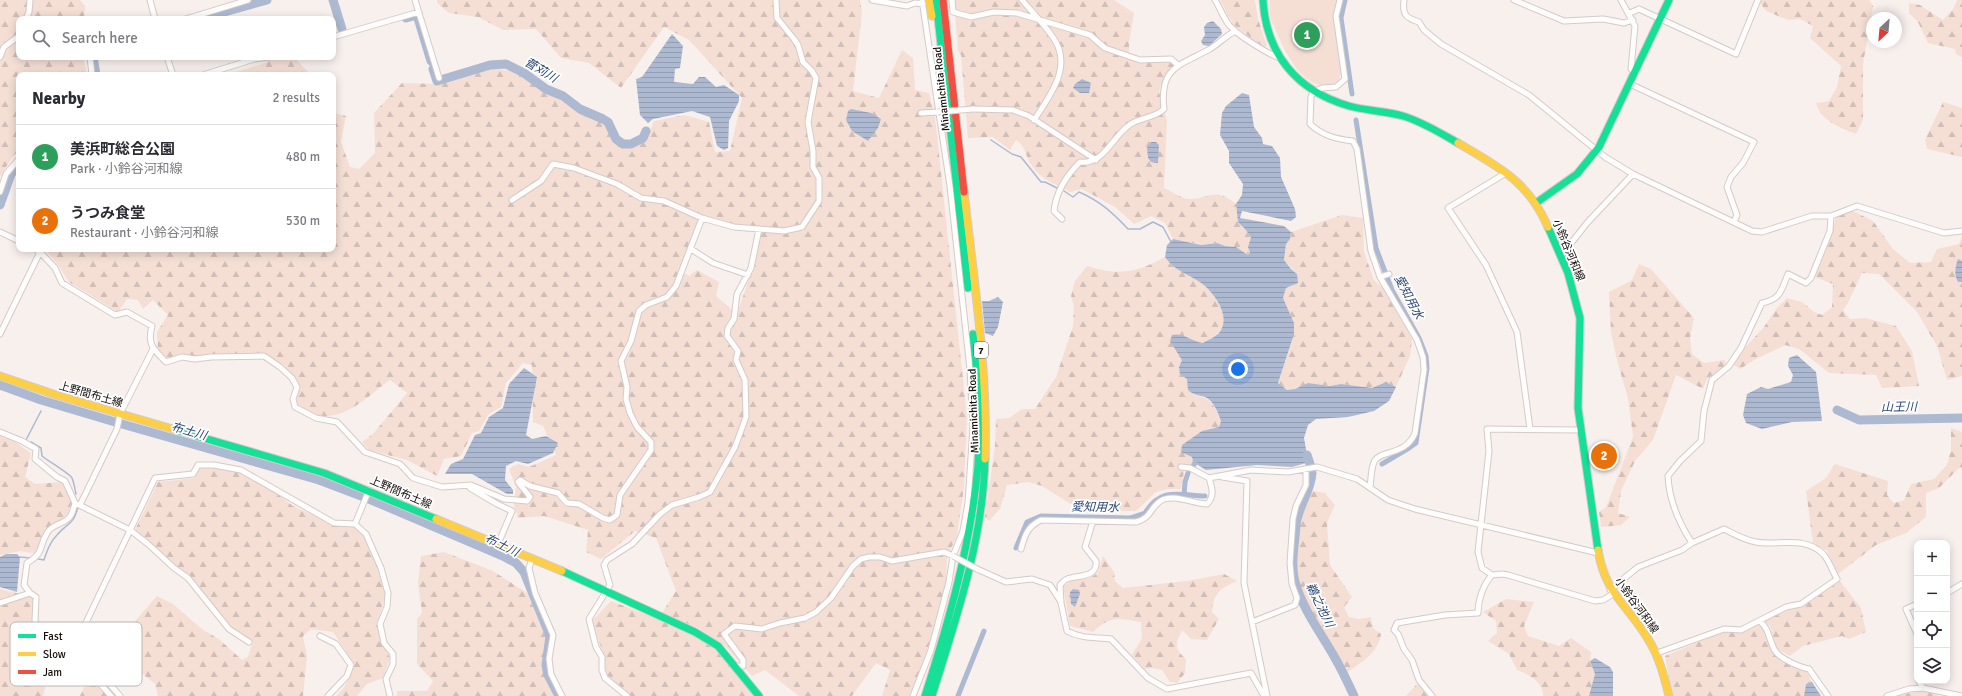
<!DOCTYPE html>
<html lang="en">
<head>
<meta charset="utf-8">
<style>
  :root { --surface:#fff; --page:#f2f2f3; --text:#2b2b33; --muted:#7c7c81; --line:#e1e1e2; --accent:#645d59 }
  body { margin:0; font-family:Signika,"Noto Sans JP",sans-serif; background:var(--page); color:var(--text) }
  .controls { position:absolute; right:12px; bottom:12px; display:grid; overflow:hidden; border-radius:8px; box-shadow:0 2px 10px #0003 }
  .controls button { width:36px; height:36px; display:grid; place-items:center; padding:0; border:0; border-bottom:1px solid var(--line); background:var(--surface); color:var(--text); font:20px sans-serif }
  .compass { position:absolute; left:1866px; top:12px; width:36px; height:36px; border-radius:50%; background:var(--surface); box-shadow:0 2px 10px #0003; rotate:206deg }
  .you { position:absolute; left:1238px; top:369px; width:14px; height:14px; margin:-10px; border:3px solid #fff; border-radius:50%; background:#1a73e8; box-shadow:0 0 0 6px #1a73e833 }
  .badge { display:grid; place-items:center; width:26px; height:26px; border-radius:50%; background:var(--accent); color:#fff; font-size:13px; font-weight:700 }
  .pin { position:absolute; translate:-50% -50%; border:2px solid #fff; box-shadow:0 1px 4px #0006 }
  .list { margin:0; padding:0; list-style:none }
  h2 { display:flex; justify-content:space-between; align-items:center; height:52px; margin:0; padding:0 16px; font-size:17px }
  h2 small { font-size:13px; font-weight:400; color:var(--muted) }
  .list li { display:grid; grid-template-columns:26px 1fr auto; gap:12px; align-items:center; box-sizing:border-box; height:64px; padding:0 16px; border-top:1px solid var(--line) }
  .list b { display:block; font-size:15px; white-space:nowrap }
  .list p { margin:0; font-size:13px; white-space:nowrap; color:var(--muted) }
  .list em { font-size:13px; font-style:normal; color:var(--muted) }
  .icon { flex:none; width:22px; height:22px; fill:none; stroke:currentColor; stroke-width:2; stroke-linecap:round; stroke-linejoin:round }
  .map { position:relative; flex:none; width:1962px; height:696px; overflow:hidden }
  .search { position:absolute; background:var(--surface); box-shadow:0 2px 10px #0003; left:16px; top:16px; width:320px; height:44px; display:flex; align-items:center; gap:10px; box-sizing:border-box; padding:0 14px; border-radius:8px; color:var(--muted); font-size:15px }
  .panel { position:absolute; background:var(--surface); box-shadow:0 2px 10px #0003; left:16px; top:72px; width:320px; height:180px; border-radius:8px }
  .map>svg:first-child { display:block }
  .forest { fill:url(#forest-firs); fill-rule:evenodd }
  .green { fill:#f5dfd5 }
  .water { fill:url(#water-rules) }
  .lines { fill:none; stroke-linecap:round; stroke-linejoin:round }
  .stream { stroke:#adb9d1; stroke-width:1.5 }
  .canal { stroke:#adb9d1; stroke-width:5 }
  .river { stroke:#adb9d1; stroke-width:9 }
  .street-casing { stroke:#d3cbc8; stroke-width:7 }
  .fast-casing { stroke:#d3cbc8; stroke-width:9 }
  .slow-casing { stroke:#d3cbc8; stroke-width:9 }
  .jam-casing { stroke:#d3cbc8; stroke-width:9 }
  .street { stroke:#fefdfc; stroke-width:5 }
  .fast { stroke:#16e098; stroke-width:7 }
  .slow { stroke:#ffcf43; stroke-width:7 }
  .jam { stroke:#f24e42; stroke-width:7 }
  .street-bridge-casing { stroke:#d3cbc8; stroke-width:7; stroke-linecap:butt }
  .street-bridge { stroke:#fefdfc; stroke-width:5 }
  .labels { text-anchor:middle; stroke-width:3.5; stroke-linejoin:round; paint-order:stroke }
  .shield { fill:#fff; stroke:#5b5654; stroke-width:1 }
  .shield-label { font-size:10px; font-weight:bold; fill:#150e0a }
  .street-label { font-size:11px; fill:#150e0a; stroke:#fff }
  .water-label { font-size:12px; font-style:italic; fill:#2b4675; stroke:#fff }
  .key { fill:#fff; stroke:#b9b7b6; stroke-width:1 }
  .key-label { font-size:11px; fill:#150e0a }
</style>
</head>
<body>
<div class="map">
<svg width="1962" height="696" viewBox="0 0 1962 696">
  <defs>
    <pattern id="forest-firs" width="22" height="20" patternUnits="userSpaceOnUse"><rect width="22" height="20" fill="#f5dfd5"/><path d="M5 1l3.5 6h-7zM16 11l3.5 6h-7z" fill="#d1beb6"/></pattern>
    <pattern id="water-rules" width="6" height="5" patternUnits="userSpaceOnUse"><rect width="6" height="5" fill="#adb9d1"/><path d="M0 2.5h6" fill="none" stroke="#949eb2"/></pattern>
  </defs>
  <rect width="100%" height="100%" fill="#f8f0ed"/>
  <path class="forest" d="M0,0H80L85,6L84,19H19V57H83L87,73L86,75H19V151L13,156L0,177Z
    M437,0H860L862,12L853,91L879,98L902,50L913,58L915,90L929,93L935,116L967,417L964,487L957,536L947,557L946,582L928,648L910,696H882L890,670L876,663L852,696H799L765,670L752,676L726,647L698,628L662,613L676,591L656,538L635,531L601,559L586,552L588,530L544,516L518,518L514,505L516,487L509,469L518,464L529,467L556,455L543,426L533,422L532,365L523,363L506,383L501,407L489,414L479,431L472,433L461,456L444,459L437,476L407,460L369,450L362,442L373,434L407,393L390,380C370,394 343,424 315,414C309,412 304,408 298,405L296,398L300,388L284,365L263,353L209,354L195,357L183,354L167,358L158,349L157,332L168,315L153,300L143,309L138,300L127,299L118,312L69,282L58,265L45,249H333V113L346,116L341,142L350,167L359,169L375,153L374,113L402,83L437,84L489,68L515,71L544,92L561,99L579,112L602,122L615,140L623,146L646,141L654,121L685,115L709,122L715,152L730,151L742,98L689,40L664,27L621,88L589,63L561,58L536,29L503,30L478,17L449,13L437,3ZM701,216L734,225L760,227L755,268L749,279L737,314L716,296L719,282L697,270L689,276L680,270Z
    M954,0H1114L1134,13L1129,43V59L1169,61L1174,65L1163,79L1159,92L1167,121L1164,188C1171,191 1182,199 1189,199C1211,199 1214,186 1236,204L1238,222L1245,229L1251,237L1248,247L1250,253L1248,255L1236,247L1225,246L1217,243L1201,245L1173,239L1165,223L1151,216L1134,224L1115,207L1082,189L1070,192C1057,185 1040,179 1032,166C1025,156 1026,146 1016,140L1010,150L993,137L968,138L961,55L958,51Z
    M1220,0H1255L1258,19L1267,46L1262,47L1233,24Z
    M1760,0H1869L1873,6L1863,64V120L1856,134C1842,129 1820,120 1816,103L1829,101L1837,87L1841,66L1810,38L1813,26L1800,19L1788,20L1766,11L1759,2Z
    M1957,0H1962V57L1956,54L1955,49L1928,43L1918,22L1909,13V3L1920,5L1943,20L1953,9Z
    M277,57H294L311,75H226L265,63Z
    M1943,102L1962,108V157L1927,149L1925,140Z
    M1853,211L1873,221L1893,249L1910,263L1931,262L1937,249L1959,244L1962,235V376L1947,380L1937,346L1917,312L1879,274L1862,273L1848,303L1843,310L1850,319L1865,318L1896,326L1912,351L1919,386L1882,388L1876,375L1829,373L1799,349L1785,345L1754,360L1740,369L1731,363L1764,327L1777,308L1787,298L1802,302L1814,312L1822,315L1832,307L1833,284L1815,277L1832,232L1836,217Z
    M1342,215L1363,218L1364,252L1374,280L1383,288L1412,339L1410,356L1396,387L1386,382L1372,388L1341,384L1330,386L1309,383L1295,389L1287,390L1278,383L1291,344L1294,323L1283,298L1286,288L1292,286L1297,274L1284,260L1286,244L1290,239L1291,232Z
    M1165,257C1176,272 1190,274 1204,285C1216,295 1232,319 1218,333C1215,337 1208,340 1203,343L1192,341L1184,335L1182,360L1179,367L1187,379L1194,395C1213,399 1213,404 1221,421L1219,427L1202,431L1182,445L1192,457L1193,462L1184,472L1181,489H1168L1156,492L1136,511H1090L1069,503L1042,486L1028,482L1007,485L1000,509L989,521L985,517L995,446L996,419L1009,418L1022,409H1035L1056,377L1073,326L1074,306L1071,296L1075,281L1087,266C1119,276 1136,273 1165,257Z
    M1639,264L1651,269L1694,318L1690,338L1692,354L1704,363L1725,360L1726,365L1707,379L1703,389L1676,375L1653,440L1635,461L1621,491L1618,513L1630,517L1621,525L1601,527L1599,512L1606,507L1633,437L1628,398L1618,364L1611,333L1609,292L1632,280Z
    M1951,428L1962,432V469L1959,468L1939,488L1926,493V517L1906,533L1876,545L1838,574L1827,551L1813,543L1806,491L1826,478L1835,464L1888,481L1887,495L1894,503L1904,500L1911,484L1934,479L1947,465L1951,450Z
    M0,434L12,440L31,453L25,477L35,484L62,482L72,501C68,519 62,520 47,528L37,554L20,551L0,555Z
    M214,467L241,472L268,487L293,506L335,525L354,527L366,539L377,566L386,593L377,625L381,640L390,658L383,678L367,684L357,696H336C347,686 351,676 353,662L333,632L311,629L303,636L307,656L303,696H158L155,684L130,664L132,651L121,637L157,596L173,604L202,629L220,640L242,660L248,657L253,641L231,627L194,580L180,570L135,530L158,482L194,478L200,468Z
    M1313,491L1325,493L1335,505L1327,523L1330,565L1352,597L1344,607L1349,617L1359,619L1371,617L1373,628L1381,634C1378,653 1363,661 1348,672L1313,617L1298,580L1296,562L1299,521L1302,506Z
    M444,552L493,571L527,593L547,635L543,670L556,696H397V691H427L433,681L417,664V619L422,613L418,583L421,556Z
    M1103,556L1114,572L1115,581L1123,588L1187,581L1224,574L1237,581C1220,589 1214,592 1212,612L1219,619L1207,640L1191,639L1182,630C1175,644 1174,648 1186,659L1185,673L1177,683L1169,681L1162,670L1152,668L1145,669L1132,655L1142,638L1141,622C1118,618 1111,615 1093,632L1070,626L1063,587L1072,580L1090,578L1098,573Z
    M1840,581L1861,608L1866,632L1849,639L1842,636L1803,646L1790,656L1776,648L1771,628L1765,621L1788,609L1802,607Z
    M0,589L33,597L35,630L57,638L43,696H0Z
    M1506,599L1534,602L1524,626L1528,636L1559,646L1571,638L1591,652L1590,661L1595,674L1589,696H1543C1544,682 1528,674 1517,670L1509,654L1488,641L1497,633L1496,621L1483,612Z
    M611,601L694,633L717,649L754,696H630L604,672V656L592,621Z
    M1759,624C1769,632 1766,643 1773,652C1780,661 1795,668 1806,670L1812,682L1806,684L1804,696H1672L1665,656L1725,631L1743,632Z
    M99,678L121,694L122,696H80L86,683Z
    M1418,683L1427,696H1406Z
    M1921,691L1935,692L1938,696H1893Z"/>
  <path class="green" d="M1270,0H1338L1333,15L1341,72L1339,81C1308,99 1287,57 1277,33C1275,28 1271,21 1270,16C1269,11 1270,5 1270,0Z"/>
  <path class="water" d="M1213,21L1221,29L1222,34L1209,46L1203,45L1201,41L1205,35L1204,27L1207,23Z
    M672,34L683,46L680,68L675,69L674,82L693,84L699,77H705L716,87L724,85L739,95V101L729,121L728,148L724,150L717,146L710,117L692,111L653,119L648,123L640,115L636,79L642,77Z
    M1082,79L1091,83L1089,93H1080L1073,88L1075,84Z
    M1242,93L1249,95L1254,127L1262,138L1263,144L1272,146L1280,158L1281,177L1295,209L1296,217L1291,221L1242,211L1240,218L1284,226L1291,232L1290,239L1286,244L1284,260L1291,269L1297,274L1298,283L1286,288L1283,298L1294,323V334L1278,383L1287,390L1295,389L1308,383L1330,386L1341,384L1372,388L1386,382L1396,387L1389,401L1374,411L1348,417L1316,419L1308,425L1304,438L1307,455L1306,463L1292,467L1257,465L1206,470L1193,462L1192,457L1181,452L1182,445L1202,431L1219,427L1221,421C1218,413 1214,401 1205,397C1198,395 1194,395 1188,390L1187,379L1180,374L1179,367L1182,360L1170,341L1172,335C1183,332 1191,341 1203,343C1208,340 1215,337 1219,333C1231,318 1217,297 1205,286C1191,274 1176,273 1165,257L1167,245L1173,239L1201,245L1217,243L1225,246L1236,247L1248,255L1250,253L1248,247L1251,237L1245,229L1238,222L1236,204L1242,195L1243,184L1229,163V151L1220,135L1222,113L1226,106Z
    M851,109L871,113L881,119L878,128L868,141L852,131L846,120L848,111Z
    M1151,142H1156L1159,145L1158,163L1151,162L1148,158L1147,148Z
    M1958,259L1962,261V282H1958C1954,275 1955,267 1958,259Z
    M998,297L1003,302L998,327L993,336L985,333L982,301H989Z
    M1797,355L1816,372L1822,421L1792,422L1762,429L1746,423L1743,415L1747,394L1761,387L1768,389L1791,382L1793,375L1788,366L1789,358Z
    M524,368L537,377L526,435L532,439L546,436L558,443L553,453L528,464L516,461L506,466L505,480L513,490V494H507L472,474H445L451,464L463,459L475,435L481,433L489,417L503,408L509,384Z
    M6,554H17L20,557L17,592L0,587V557Z
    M1073,589L1079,590L1080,594L1075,607L1071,604L1070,592Z
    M1595,658L1610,667L1613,672V696H1589L1595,674L1590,661Z
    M1812,682L1821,696H1804L1806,684Z"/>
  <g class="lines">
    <path class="stream" d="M991,140L1012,154L1021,157L1041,182H1045L1059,189
      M1064,191L1073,197L1079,192C1100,201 1113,213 1128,229H1140L1153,222L1163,227L1171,242
      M26,440L41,411
      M31,442L41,448L42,456C48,461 70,474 72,478C74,483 75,489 76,494
      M20,557L30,558
      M38,559L44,560C47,551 50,542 57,535C68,522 73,526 78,507"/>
    <path class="canal" d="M1345,0L1341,18L1352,94
      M1356,120L1376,248L1392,290L1419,338L1426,356L1427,368L1416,443L1409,448L1382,464
      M1193,466L1195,463
      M1184,495L1185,482L1188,473
      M1016,548L1027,522L1041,516L1130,518L1145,513C1161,487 1178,495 1205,496
      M958,696L984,631"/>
    <path class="river" d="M333,0L342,29
      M406,18L417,15L431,61
      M199,19L267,0
      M93,57L96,75
      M433,69L437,81L490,65L506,64L524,73L546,89L563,96L580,109L603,119L608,122L616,139L623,144H631L643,138L646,131
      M0,205L11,174L19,165
      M0,385L41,400L115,422
      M1837,410L1859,420L1962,418
      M122,424L319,480L364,497
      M1307,455L1310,464
      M1312,473C1311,492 1298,506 1296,525C1295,543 1290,564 1295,582C1303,610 1321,633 1335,658C1342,670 1348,683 1354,696
      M369,499L503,556L516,563L524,572L550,636L546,665L548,675L559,696"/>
    <g class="street-casing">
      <path id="street" d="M150,0L155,19
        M415,0L439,78
        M872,0L907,6L915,3L923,4
        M952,0L953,12L971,17L994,12L1017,13L1090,35L1105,48L1140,60L1171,59L1178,65
        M1022,0C1032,12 1043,23 1052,36C1074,65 1051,94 1034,120
        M1215,0C1220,8 1223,17 1229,25C1237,35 1268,54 1280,58
        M1340,0L1336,16L1345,79L1336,87L1322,88L1313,92L1311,97L1310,124C1323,136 1336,139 1353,141L1357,149L1371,251L1380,277L1417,340L1423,357L1424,370L1415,433C1406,456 1379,450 1374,462C1371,469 1371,480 1370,488
        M1404,0C1402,15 1406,18 1419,22L1424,30L1441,44L1529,95L1605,157L1633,174L1752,231L1762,232L1812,216H1831L1857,206L1944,233L1962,231
        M1514,0L1564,21L1603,19L1624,23L1633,20
        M1621,0L1635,26L1631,69L1636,72
        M1630,13L1639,9L1736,54L1758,0
        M26,19L29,12L30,0
        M186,19L248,0
        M333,37L419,12
        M0,57L4,47L19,36
        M90,57L92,75
        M167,57L173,75
        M203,75L254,59L269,57
        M1630,84L1754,142L1743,163L1731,177L1727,187L1737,215L1734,222
        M973,109L1013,110L1029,116L1096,160
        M921,113L938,112
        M1506,173L1448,208L1486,265L1517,332L1530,429
        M0,192L6,174L19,159
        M512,200L541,181L553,164L574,168L617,184L641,198L664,201L702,218L734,227L784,231L802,227L819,201V178L813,167V151L808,122L816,78L812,71L803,62L798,45L794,39L777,18L776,0
        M1062,219L1054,211C1056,192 1067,175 1080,162C1103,165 1112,138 1128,126C1138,117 1154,119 1164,109C1159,67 1179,66 1210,49C1218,44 1226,36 1235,31
        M0,232L19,241
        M35,249L40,252L55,268L62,283L115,315L127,312L152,326C147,344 153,349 166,362L182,357L195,359L211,357L264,356L280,367L292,378L297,387L293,399L295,407L316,418L337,422L365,452L400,464L413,478L442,487L471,485L504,499L527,501L530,497L518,482L520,480L530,486L558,493L567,503L579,504L603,518L610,520L617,515L620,495L651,450V442L637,427L630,413L626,399L627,387L621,361L631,341L639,311L646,305L667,297L676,286L702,218
        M691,249L713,263L748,275
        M1561,256L1587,223L1633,174
        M1380,277L1389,274
        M0,334L41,250
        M0,432L22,441L36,449L35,459L57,477L65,481L75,503C74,507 73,511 71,515C66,525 52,523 47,533C38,548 45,552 27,563L24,585L30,593L36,597L35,621L41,630L61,637L63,648L105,679L120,696
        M1181,467L1190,468L1209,478L1251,470L1288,472L1317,467L1357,479L1388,500L1415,509L1598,553
        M1222,477L1247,481L1244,583L1267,696
        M470,488L497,504L512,511L498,544
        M75,503L130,530L148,544L174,568L188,578L229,629L249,642
        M80,505L117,429L120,414L153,349
        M1093,521L1085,547L1096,561C1098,578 1078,575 1067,579C1064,580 1062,583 1060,585L1061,603L1067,631C1081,639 1097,637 1111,639L1148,678L1167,689L1251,673L1264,696
        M355,524L369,490
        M1692,543C1679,523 1669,500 1668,476L1680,461L1701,441L1704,411L1712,380L1729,366L1741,348L1762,303C1781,299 1781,291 1788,274L1806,283L1811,278L1830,231L1831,216
        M1021,549C1025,535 1027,527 1041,520L1136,522C1152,517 1148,511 1159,502C1172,492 1193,504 1207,504C1215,496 1212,488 1209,478
        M532,559L529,568L535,593L553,635L549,659L551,674L562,696
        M977,569L1006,582L1032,579L1050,585L1061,602
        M1492,575L1482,568L1478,552L1489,451L1487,429L1580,430
        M1610,590L1638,567L1682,550L1692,543L1724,529C1734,534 1744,540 1756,542C1777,546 1806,535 1824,555C1829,561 1833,572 1837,579L1801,604L1786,607L1741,630L1724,629L1657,653
        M1947,593L1962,584
        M0,603L30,593
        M1917,604L1906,609L1917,634
        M1760,621C1770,631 1768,637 1774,649C1778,658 1799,667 1809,669L1828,696
        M1252,622L1295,605L1297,598L1292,584L1290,563L1293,519L1296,506L1306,485V470
        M320,636L336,644L351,665L347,676L328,696
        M71,654L155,478L193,474L198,465H214L241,470L334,523L355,524L366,534L381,568L388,593L387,607L380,624L384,643L393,654V664L386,679L390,696
        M736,666H743V660L724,634L735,626L762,629L780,623L805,618L816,612L831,598L853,566L861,559L869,557H880L892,561L944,552L953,556
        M90,669L94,677L111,696
        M1919,681L1923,688
        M627,696L605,678L602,670V657L596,647L589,619L610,585L604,565L607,560L632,544L660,514L672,505L699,497L710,492L735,447L746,417L745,380L736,360L738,351L727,336L728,328L734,319L737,294L751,268L759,229
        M913,696L931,650L949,582L953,556L963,531L968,503L973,427L970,369L950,186L922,0
        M1432,696L1419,680L1412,660L1404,649L1398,634L1394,630L1397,623L1445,615L1478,613C1478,600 1483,585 1492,575L1502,574L1508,575L1595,601L1603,600L1613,594
        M1887,696L1909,689L1923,688L1962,696"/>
    </g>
    <g class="fast-casing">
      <path id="fast" d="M936,0L968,288
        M1263,0C1266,54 1297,91 1349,106C1367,111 1386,111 1403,116C1423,122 1440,133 1458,143
        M1536,203L1577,174L1599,147L1669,0
        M1548,227L1568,273L1580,318L1578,408L1598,550
        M176,430L324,473L436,519
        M562,571L695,632L718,646L759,696
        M925,696C949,621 971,544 978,465C981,421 978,377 973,334
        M932,696C956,619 983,541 985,459"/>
    </g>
    <g class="slow-casing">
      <path id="slow" d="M929,0L932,16
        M1458,143C1499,167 1528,181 1548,227
        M964,192C974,281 988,370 985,459
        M0,376L56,395L176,430
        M436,519L562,571
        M1598,550C1605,594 1627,604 1648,639C1659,656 1664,676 1669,696"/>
    </g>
    <g class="jam-casing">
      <path id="jam" d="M943,0L964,192"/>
    </g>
    <use href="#street" class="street"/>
    <use href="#fast" class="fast"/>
    <use href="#slow" class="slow"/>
    <use href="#jam" class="jam"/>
    <g class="street-bridge-casing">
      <path id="street-bridge" d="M938,112L973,109
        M953,556L977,569"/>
    </g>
    <use href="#street-bridge" class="street-bridge"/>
  </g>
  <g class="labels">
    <rect class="shield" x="974" y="342" width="14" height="16" rx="3"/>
    <g class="shield-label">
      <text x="981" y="354">7</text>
    </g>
    <g class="street-label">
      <text transform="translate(941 89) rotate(-96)" y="4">Minamichita Road</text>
      <text transform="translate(1569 250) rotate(67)" y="4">小鈴谷河和線</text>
      <text transform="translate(91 394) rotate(16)" y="4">上野間布土線</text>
      <text transform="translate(973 411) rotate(-92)" y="4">Minamichita Road</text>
      <text transform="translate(401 492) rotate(23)" y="4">上野間布土線</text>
      <text transform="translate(1637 605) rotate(54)" y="4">小鈴谷河和線</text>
    </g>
    <g class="water-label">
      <text transform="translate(541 70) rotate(31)" y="4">菅苅川</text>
      <text transform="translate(1409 297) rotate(62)" y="4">愛知用水</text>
      <text transform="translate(1899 407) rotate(-1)" y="4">山王川</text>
      <text transform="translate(189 431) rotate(16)" y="4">布土川</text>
      <text transform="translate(1095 507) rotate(1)" y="4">愛知用水</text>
      <text transform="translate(502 545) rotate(26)" y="4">布土川</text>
      <text transform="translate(1320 605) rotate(64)" y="4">鵜之池川</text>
    </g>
  </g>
  <rect x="10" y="622" width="132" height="64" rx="6" class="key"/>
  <rect x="18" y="634" width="18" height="4" fill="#16e098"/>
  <rect x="18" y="652" width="18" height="4" fill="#ffcf43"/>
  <rect x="18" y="670" width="18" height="4" fill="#f24e42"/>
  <g class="key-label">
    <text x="43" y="640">Fast</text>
    <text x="43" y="658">Slow</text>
    <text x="43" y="676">Jam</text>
  </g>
</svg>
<div class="controls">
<button>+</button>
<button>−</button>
<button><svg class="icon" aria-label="locate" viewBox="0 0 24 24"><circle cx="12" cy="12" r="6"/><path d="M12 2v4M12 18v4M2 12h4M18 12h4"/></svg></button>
<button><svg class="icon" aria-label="layers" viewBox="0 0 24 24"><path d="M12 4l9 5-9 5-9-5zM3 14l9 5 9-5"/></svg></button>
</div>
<svg class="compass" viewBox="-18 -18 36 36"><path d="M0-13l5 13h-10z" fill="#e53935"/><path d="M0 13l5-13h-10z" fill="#7c7c81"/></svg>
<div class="you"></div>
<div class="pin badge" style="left:1307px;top:35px;background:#2e9e5b">1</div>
<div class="pin badge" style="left:1604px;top:456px;background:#e8710a">2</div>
<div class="search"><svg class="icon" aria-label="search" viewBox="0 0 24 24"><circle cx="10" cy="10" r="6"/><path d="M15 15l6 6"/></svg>Search here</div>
<section class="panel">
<h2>Nearby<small>2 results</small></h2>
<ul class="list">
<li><span class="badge" style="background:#2e9e5b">1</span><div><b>美浜町総合公園</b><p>Park · 小鈴谷河和線</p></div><em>480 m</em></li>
<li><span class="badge" style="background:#e8710a">2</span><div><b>うつみ食堂</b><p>Restaurant · 小鈴谷河和線</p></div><em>530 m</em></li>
</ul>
</section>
</div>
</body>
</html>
